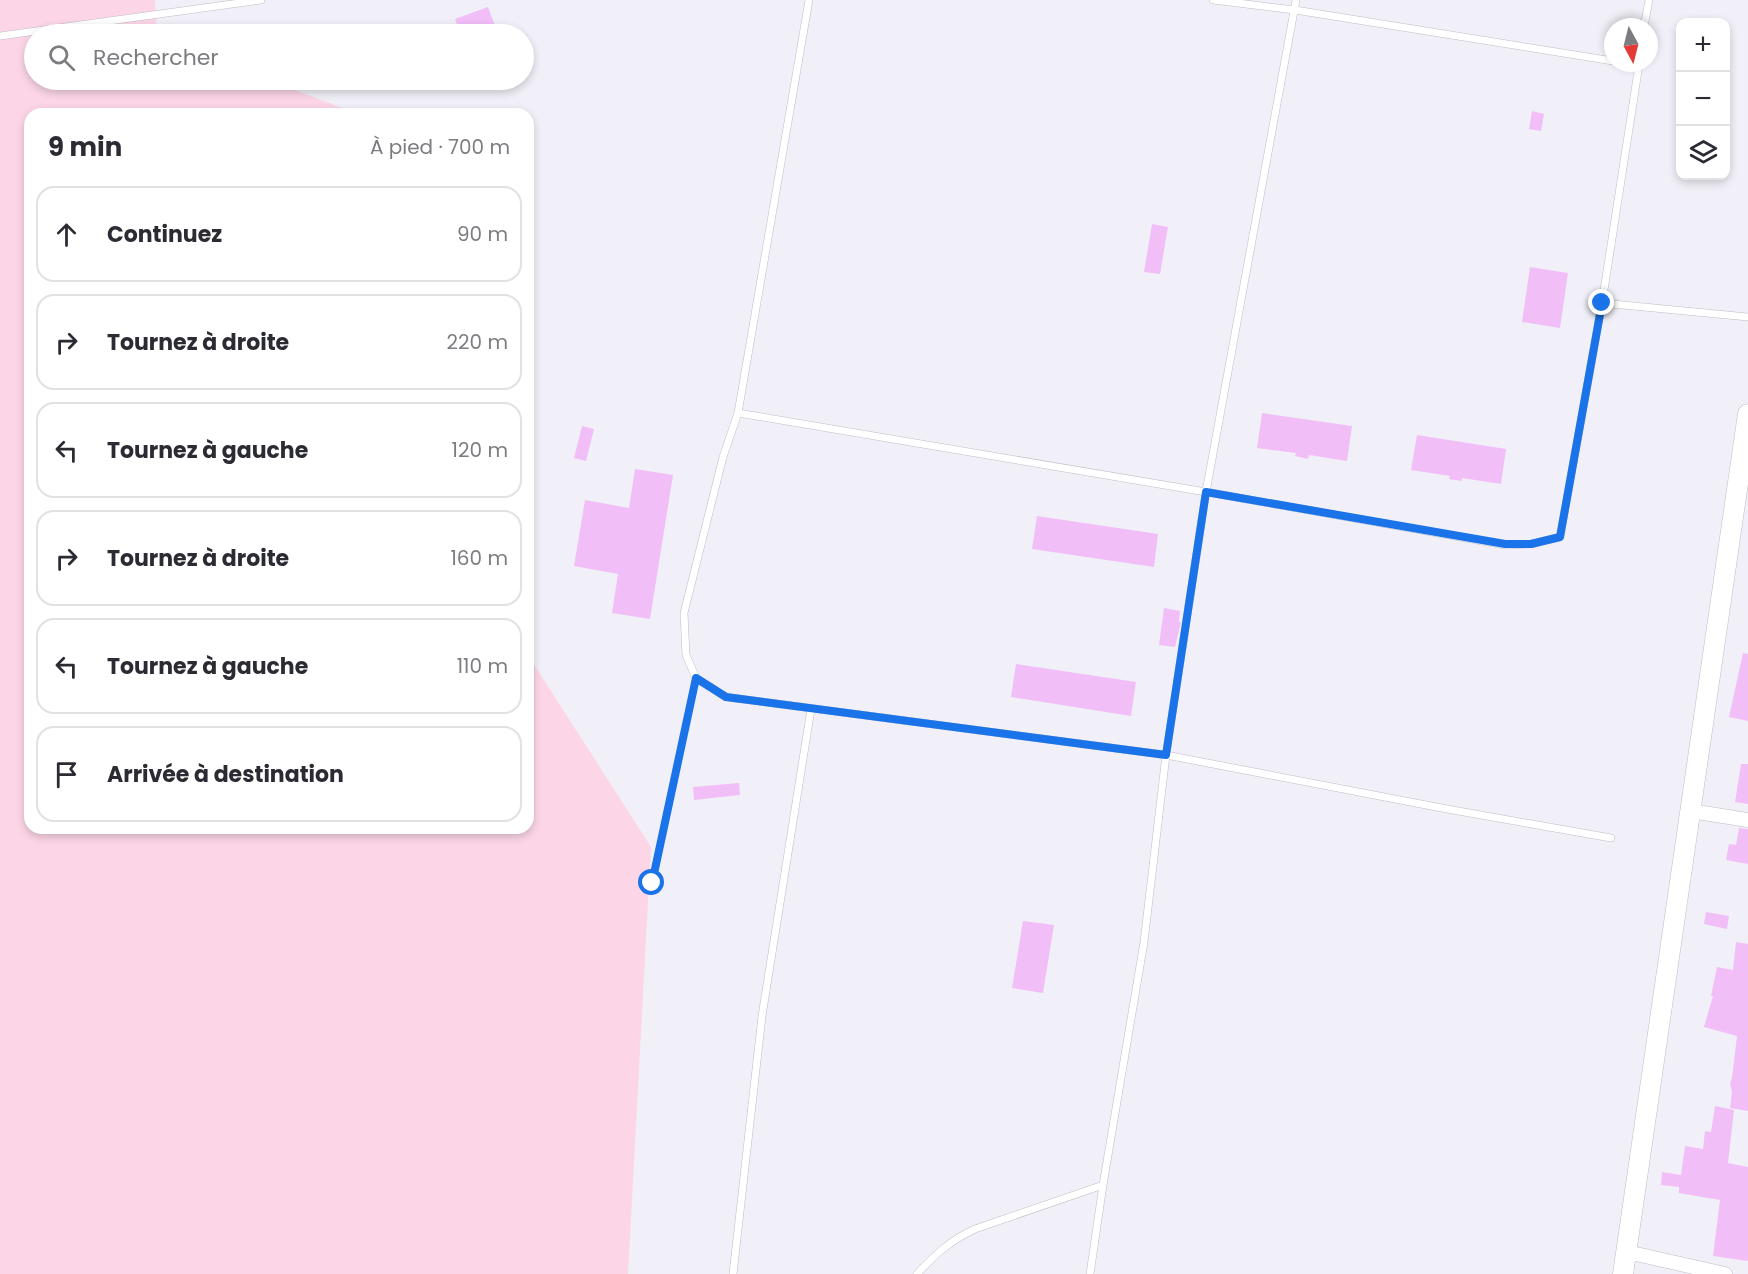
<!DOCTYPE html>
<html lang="fr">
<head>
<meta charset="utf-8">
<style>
  :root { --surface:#fff; --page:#f7f7f7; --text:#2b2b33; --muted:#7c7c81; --line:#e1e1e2 }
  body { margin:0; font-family:Poppins,sans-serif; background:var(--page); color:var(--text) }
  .controls { position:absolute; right:18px; top:18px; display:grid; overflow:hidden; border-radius:12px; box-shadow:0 3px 9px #0003 }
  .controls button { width:54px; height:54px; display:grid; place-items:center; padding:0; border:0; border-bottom:2px solid var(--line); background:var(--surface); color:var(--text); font:30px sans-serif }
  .compass { position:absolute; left:1604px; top:18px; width:54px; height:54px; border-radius:50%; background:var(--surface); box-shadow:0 3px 9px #0003; rotate:173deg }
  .stop { position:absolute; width:18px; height:18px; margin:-14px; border:4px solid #1a73e8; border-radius:50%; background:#fff }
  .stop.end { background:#1a73e8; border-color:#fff; box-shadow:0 2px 6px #0008 }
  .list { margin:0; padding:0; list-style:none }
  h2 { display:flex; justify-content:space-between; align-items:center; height:78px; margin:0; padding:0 24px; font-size:26px }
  h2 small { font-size:20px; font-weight:400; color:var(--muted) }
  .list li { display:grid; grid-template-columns:39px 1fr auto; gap:18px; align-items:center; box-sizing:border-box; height:96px; margin:0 12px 12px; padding:0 12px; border:2px solid var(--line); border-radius:18px }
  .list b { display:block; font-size:22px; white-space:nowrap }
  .list em { font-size:20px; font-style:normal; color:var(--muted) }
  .icon { flex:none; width:33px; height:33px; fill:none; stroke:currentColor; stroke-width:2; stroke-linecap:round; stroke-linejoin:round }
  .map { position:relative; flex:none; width:1748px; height:1274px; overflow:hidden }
  .search { position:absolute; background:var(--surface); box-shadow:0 3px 9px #0003; left:24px; top:24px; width:510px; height:66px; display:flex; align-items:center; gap:15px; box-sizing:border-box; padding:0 21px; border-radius:33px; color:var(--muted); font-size:22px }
  .panel { position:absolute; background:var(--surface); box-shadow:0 3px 9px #0003; left:24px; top:108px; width:510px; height:726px; border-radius:18px }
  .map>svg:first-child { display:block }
  .green { fill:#fcd6e7 }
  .building { fill:#f2bef8 }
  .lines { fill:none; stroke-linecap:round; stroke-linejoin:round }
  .lane-casing { stroke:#bebdc5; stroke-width:8 }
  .street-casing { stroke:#bebdc5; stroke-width:15 }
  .secondary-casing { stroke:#bebdc5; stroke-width:21 }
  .path { stroke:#aaa9b0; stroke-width:3; stroke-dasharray:6 3; stroke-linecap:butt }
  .lane { stroke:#fff; stroke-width:7 }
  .street { stroke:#fff; stroke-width:14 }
  .secondary { stroke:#fff; stroke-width:20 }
  .route { stroke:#1a73e8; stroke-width:8 }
</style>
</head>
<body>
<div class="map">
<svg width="1748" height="1274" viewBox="0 0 1748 1274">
  <rect width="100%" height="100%" fill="#f1f0f8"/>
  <path class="green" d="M0,0H155L157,34H34V80H269L358,114H30V828H528V655L651,847L628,1274H0Z"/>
  <path class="building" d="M488,7L498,34H461L455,19Z
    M1532,111L1544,114L1541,131L1529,129Z
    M1152,224L1168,227L1160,274L1144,272Z
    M1530,267L1568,273L1560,328L1522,322Z
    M1262,413L1352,426L1347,461L1309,455L1308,459L1295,456L1296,453L1257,448Z
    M582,426L594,429L586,461L574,458Z
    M1417,435L1506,449L1501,484L1462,478V481L1449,479L1450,476L1411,470Z
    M635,469L673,475L650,619L612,613L618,574L574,566L585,500L629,508Z
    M1037,516L1158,534L1154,567L1032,549Z
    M1164,608L1180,611L1179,622H1181L1175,647L1159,645Z
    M1743,653L1748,654V721L1729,717Z
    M1016,664L1136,682L1131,716L1011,697Z
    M1741,764H1748V804L1735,802Z
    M739,783L740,795L694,800L693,787Z
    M1739,828L1748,829V864L1726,860L1729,844L1736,845Z
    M1706,912L1729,916L1727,929L1704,924Z
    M1023,921L1054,925L1043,993L1012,988Z
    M1736,942L1748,944V1111L1730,1108L1732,1092L1730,1083L1732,1078L1737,1036L1704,1027L1713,996H1711L1717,967L1733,970Z
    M1715,1106L1734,1110L1728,1163L1748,1167V1261L1713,1256L1720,1200L1679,1193V1187L1661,1185L1662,1172L1681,1175L1685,1146L1703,1149L1705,1131L1711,1132Z"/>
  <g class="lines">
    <g class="lane-casing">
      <path id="lane" d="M809,0L738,413L1206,492L1505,545L1531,544L1560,537L1602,303L1748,317
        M1213,0L1295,10L1613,61
        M1644,27L1649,0
        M0,36L261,0
        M1602,303L1639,65L1627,63
        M738,413L723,457L684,613L686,655L696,678L726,697L1166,755L1447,809L1611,838
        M733,1274L762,1016L811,709
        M917,1274C936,1254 949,1241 975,1229L1103,1185
        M1090,1274L1103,1185L1144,942L1166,755L1206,492L1296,0"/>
    </g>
    <g class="street-casing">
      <path id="street" d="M1691,811L1748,820
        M1627,1252L1725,1274"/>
    </g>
    <g class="secondary-casing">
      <path id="secondary" d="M1623,1274L1748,414"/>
    </g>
    <path class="path" d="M652,883L694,689"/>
    <use href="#lane" class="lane"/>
    <use href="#street" class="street"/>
    <use href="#secondary" class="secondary"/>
  </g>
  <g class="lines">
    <path class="route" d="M652,883L696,678L726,697L1166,755L1206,492L1505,544H1531L1560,537L1602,303"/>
  </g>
</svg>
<div class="controls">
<button>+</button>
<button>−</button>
<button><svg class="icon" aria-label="layers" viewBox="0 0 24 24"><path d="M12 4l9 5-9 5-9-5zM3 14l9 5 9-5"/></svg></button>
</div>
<svg class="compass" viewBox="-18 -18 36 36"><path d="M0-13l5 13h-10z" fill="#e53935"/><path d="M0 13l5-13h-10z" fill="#7c7c81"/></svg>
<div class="stop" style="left:652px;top:883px"></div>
<div class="stop end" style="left:1602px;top:303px"></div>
<div class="search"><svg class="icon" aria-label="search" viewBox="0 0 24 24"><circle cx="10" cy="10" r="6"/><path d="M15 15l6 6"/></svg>Rechercher</div>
<section class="panel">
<h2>9 min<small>À pied · 700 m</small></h2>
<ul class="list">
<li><svg class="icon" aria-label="ahead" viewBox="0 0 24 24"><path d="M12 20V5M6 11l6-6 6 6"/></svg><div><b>Continuez</b></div><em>90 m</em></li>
<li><svg class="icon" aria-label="right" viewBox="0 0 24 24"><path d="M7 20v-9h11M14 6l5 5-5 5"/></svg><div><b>Tournez à droite</b></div><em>220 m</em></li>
<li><svg class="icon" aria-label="left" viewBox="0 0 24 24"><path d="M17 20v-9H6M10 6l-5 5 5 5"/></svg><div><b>Tournez à gauche</b></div><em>120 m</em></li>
<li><svg class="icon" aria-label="right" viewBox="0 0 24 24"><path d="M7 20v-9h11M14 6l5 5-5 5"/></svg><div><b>Tournez à droite</b></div><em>160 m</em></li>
<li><svg class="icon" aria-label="left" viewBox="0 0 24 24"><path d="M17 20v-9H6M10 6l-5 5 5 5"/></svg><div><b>Tournez à gauche</b></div><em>110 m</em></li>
<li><svg class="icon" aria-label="arrive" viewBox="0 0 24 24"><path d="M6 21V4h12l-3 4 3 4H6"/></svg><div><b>Arrivée à destination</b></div></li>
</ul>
</section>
</div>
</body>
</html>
